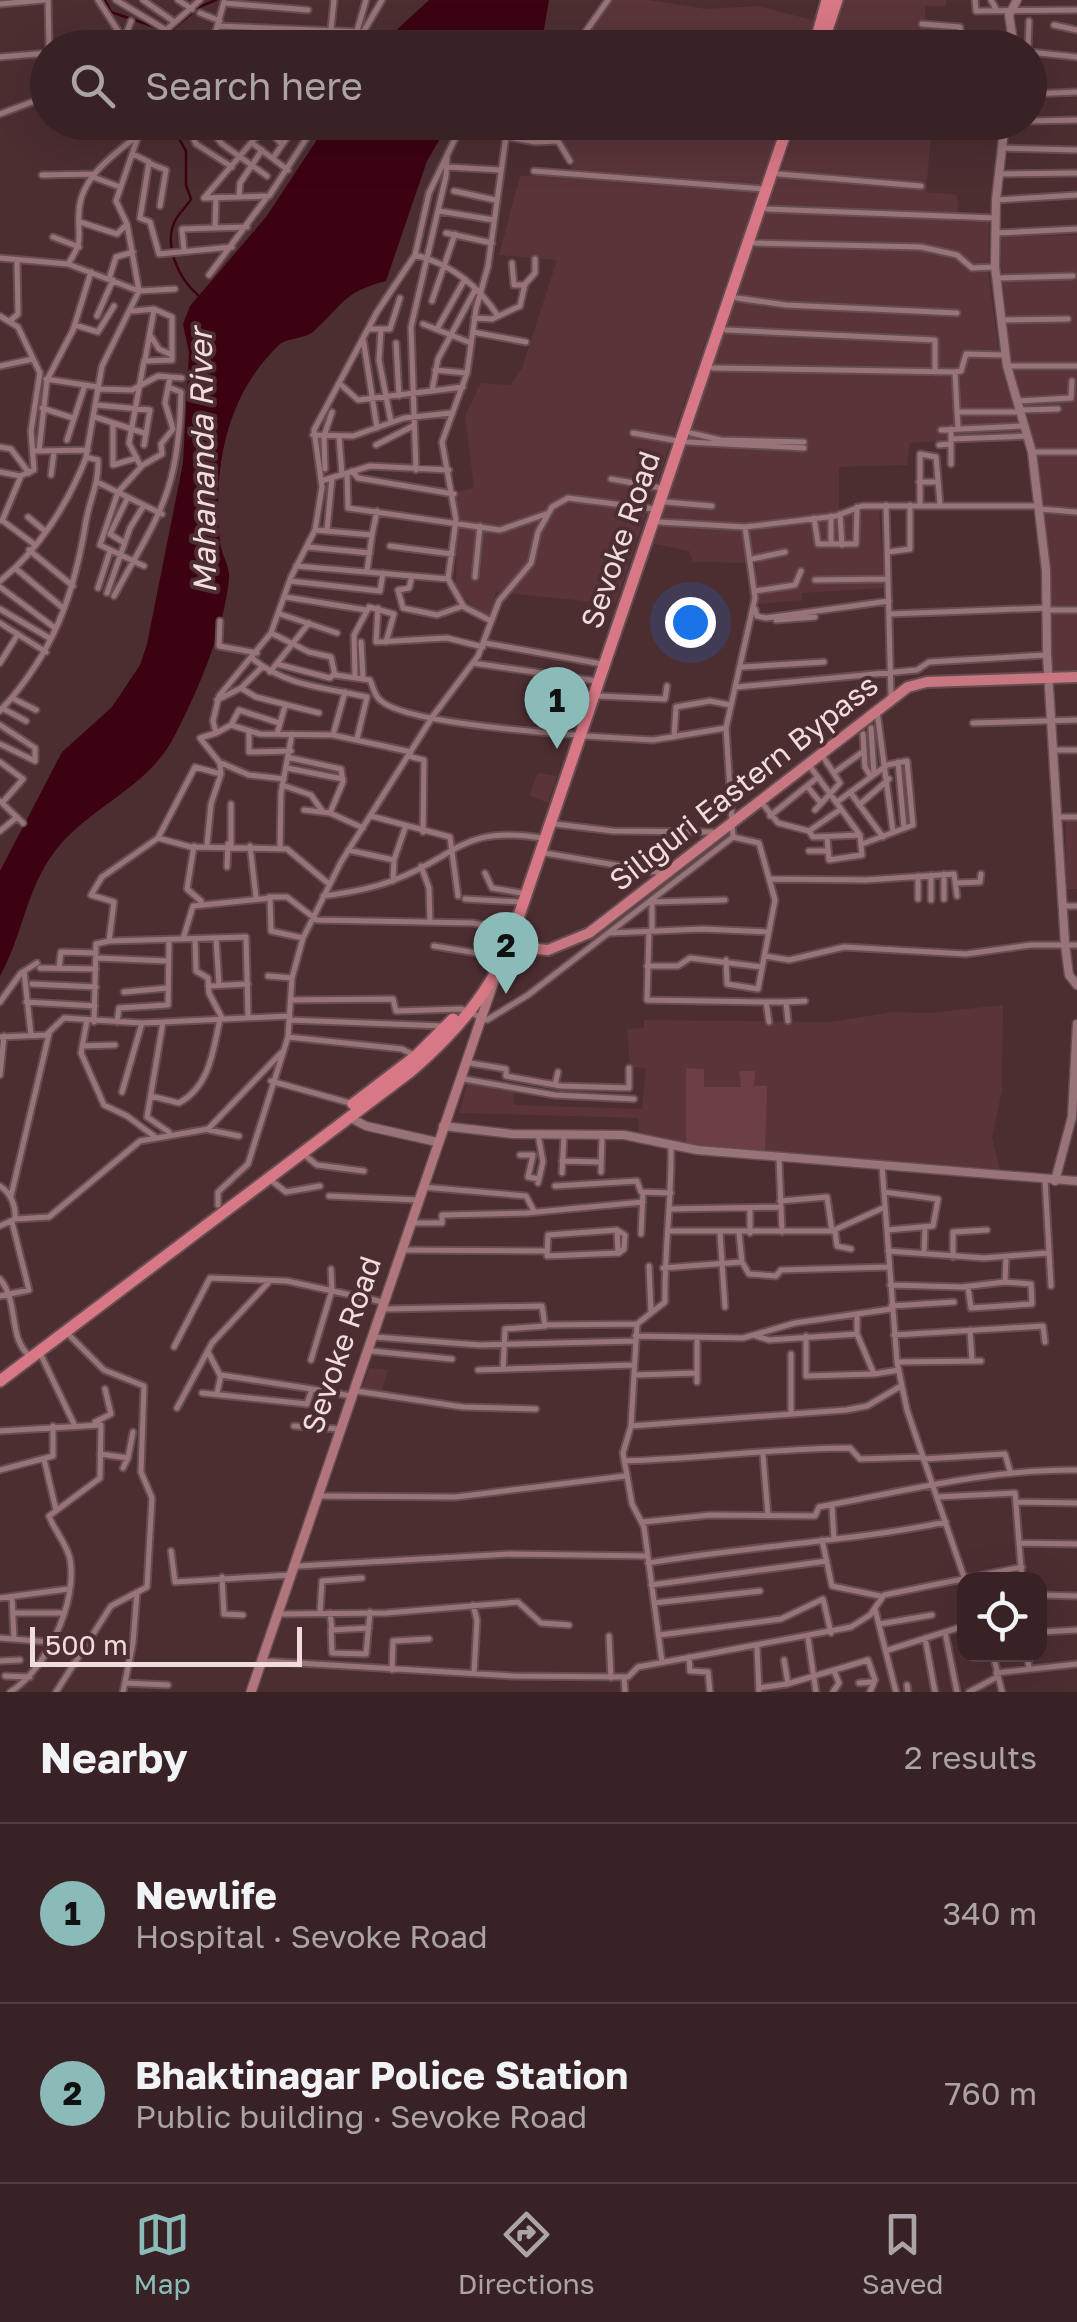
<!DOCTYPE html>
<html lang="en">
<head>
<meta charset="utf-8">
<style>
  :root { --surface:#392225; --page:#402a2d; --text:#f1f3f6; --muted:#aba4a7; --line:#533f42; --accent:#8bbbb9 }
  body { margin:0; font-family:"Golos Text",sans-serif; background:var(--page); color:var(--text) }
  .controls { position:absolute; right:30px; bottom:30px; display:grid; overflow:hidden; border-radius:20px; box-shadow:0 10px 40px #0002 }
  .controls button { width:90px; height:90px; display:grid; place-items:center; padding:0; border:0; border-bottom:2px solid var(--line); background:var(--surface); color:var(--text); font:50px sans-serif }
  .scale { position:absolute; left:30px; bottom:25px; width:272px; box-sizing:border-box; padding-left:10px; border:5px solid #f0dcdd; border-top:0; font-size:28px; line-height:35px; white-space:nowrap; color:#f0dcdd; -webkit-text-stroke:8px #4c2e31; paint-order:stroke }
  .you { position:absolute; left:690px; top:622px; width:35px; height:35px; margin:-25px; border:8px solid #fff; border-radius:50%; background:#1a73e8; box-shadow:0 0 0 15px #1a73e833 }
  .badge { display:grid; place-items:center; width:65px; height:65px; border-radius:50%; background:var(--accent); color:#111; font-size:32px; font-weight:700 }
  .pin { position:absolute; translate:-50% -82px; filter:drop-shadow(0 2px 5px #0008) }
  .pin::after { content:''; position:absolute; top:52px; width:35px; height:30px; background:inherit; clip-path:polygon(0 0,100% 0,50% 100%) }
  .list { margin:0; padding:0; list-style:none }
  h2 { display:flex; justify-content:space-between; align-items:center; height:130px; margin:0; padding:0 40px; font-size:42px }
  h2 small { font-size:32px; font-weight:400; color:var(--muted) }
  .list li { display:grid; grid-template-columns:65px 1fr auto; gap:30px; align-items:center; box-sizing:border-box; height:180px; padding:0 40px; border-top:2px solid var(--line) }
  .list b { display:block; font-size:38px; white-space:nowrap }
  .list p { margin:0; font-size:32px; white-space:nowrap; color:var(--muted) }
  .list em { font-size:32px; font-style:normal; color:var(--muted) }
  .icon { flex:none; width:55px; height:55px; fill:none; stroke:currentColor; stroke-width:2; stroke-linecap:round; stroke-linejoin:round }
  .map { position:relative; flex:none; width:1077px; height:1692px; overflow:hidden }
  .search { position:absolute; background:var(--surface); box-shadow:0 10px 40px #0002; left:30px; right:30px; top:30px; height:110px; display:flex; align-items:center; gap:25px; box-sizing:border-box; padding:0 35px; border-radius:55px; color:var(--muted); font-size:38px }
  .sheet { height:490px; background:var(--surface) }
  nav { display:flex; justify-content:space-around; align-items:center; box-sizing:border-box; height:140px; border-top:2px solid var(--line); background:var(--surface); font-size:28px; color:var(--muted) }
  nav a { display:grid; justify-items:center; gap:5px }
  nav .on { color:var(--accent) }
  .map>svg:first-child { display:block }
  .built { fill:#5a3439 }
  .green { fill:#6d3e44 }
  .water { fill:#3c0212 }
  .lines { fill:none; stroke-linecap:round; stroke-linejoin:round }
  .stream { stroke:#3c0212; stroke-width:2.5 }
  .minor-casing { stroke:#664d50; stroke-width:9 }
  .tertiary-casing { stroke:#664d50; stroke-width:11 }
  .secondary-casing { stroke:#664d50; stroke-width:12 }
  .primary-casing { stroke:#664d50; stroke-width:14 }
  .trunk-casing { stroke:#664d50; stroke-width:15 }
  .minor { stroke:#987478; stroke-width:5 }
  .tertiary { stroke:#987478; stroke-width:8 }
  .secondary { stroke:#b0757d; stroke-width:9 }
  .primary { stroke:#c87682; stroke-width:10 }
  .trunk { stroke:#d87785; stroke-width:11 }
  .labels { text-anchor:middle; stroke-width:8; stroke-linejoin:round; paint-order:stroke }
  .street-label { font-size:30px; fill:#f0dcdd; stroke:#4c2e31 }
  .water-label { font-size:32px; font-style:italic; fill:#f2dcde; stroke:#4c2e31 }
</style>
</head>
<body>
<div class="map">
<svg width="1077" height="1692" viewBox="0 0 1077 1692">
  <rect width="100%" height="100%" fill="#4c2e31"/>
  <path class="built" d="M611,0H649L706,9L758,6L816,21L807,47L635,48L581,37Z
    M840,0H946V6H925L927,47L824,48Z
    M559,123H781L615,604L496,592L490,616L474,608L456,588L457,492L474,488L465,416L481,383L510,385L522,368L557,260L499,255L520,176L573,175Z
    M798,123H932L926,192L957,195L959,222H989L988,271L997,339L1023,436L910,443L907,465L839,467V517L879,507L884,588L802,593V600L759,604L756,563L693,562L689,551L654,544L717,346Z
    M1077,235V672L1052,673L1050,567L1028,412L1013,374L998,237Z
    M538,773L557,776L548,803L529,795Z
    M1066,821H1077V889H1065Z
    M1003,1005L1002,1090L992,1138L1000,1169L692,1148L639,1134L638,1118L459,1113L468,1082L515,1088L514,1105L642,1109L646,1068L630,1067L627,1029L644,1028V1020L830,1022L893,1012L930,1013Z
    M369,1368L388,1370L381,1394L362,1390Z"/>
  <path class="green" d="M686,1068L704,1069V1087H741L739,1071H755L754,1086H767L765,1152L686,1145Z"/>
  <path class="water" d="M429,0H549L543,35L533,47H378Z
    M328,123H449L427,161L386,281C343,292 344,304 314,331C304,340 288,337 279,345C224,397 213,472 220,543C222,556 230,565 229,579C224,630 198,691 174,737C148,788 90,806 55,851C26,889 23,935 0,976V871L62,752L112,707L140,665L147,644L183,463L189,353L183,324L190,306L266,217Z"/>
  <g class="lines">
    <path class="stream" d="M105,0L111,12L158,28
      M165,32L176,48
      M169,32L199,7L216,0
      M170,122L186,151V185L191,199C187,206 180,212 176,219C162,244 179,279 198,295"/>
    <g class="minor-casing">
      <path id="minor" d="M48,0L49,48
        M98,0L124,40
        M116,0L166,30L200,0
        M143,0L173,21
        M178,0L192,9
        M975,0L976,11L1077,10
        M991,0L996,9
        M224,3L308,10
        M0,4L44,0
        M200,13L220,21
        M922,24L960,27L962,48
        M1054,25L1077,30
        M219,26L363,32
        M357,31L366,0
        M579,36L608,43L607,48
        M825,46L854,48
        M121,48L131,21
        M211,48L224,2
        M271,48L272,31
        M329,48L334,0
        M354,48L382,0
        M574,48L608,0
        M1028,48L1029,21
        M1030,52L1077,57
        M0,57L48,53
        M1030,94L1077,92
        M0,114L48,96
        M1030,121L1077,120
        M204,122L222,144L267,176
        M245,122L257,137
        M269,122L204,198L269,196L317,122
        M555,122L558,141L570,161
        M187,124L196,144L232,167
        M266,126L282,145
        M141,128H167
        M460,128L535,142L558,141
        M181,135L187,124L196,122
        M252,143L288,170
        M1001,148L1077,150
        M133,154L149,162L140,218L150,222L159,254L232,247
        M273,158L298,122
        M149,163L166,170L160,206
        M448,167L500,170
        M534,171L764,189
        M779,174L921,186
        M999,174L1077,173
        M42,175L95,174
        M93,177L120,187
        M454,191L495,200
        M239,197L240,183L262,150
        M996,200L1077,195
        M767,209L995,218
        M439,211L494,220
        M80,222L117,234L127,224
        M215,227L216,198
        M446,233L492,243
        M997,233L1077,229
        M53,237L79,247
        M755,243L921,247L957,255L972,268L995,267
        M184,250L182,229L247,227
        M415,255C451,264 477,284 498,316
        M0,258L68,264L139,291L175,289
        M512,263L514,285H525
        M68,264C85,238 77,239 79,212C80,178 113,155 136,137
        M209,275L267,197
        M997,278L1073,276
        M109,279L116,257L133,252
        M737,298L786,305L957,313
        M432,301L455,234
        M133,311L154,309L172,317V360L144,361L129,443L141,467L118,492L100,545L144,566
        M0,316L18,327L39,371
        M97,316L113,280
        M474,318L492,319L520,306L525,284L535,273V259
        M11,320L18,314L17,262
        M1001,320L1068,319
        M423,324L471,343
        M75,325L98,332L114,306
        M370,329H390L400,298
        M381,329L379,360L391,422
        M437,329L465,279
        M726,330L935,340V372
        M473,332L526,342
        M150,335L159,349L172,355
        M363,338L377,428
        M396,343L399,396
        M145,360L154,310
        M0,366L33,359
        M1007,366H1077
        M713,368L955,372L961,371L966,354L1005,355
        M435,370L467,373
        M955,372L958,429
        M46,379L98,387
        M339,383L358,400L463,387
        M97,389L132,390L158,376L182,378
        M432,391L438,359L475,290
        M1018,401L1071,398L1072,381
        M97,405L150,410L144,445
        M42,408L73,418
        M1021,410L1058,409
        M957,412H1019
        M95,417L144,433
        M113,423V465L137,458
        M951,429V464
        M941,430L1023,426
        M633,433L678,441
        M691,433L721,440L804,442
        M313,435L353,436L404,418L451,413
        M339,436L342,475
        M951,439L1028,436
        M67,440L85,385
        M687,442L804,448
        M376,445L413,426
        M939,445L951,444
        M0,447L11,449L29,473
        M35,451L88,450
        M39,451L47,380L73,330L91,272
        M1032,452H1077
        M141,466L162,454L161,444L173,429L165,403L170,377
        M325,469L324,436L332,412
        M416,470L411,327L446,176L447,157
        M352,471L358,478L454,494
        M0,472L20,476L34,470L31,431L40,372
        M347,473L348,508L500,530L546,514
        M51,475L54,452
        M611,479L661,488
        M321,481L370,466L449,470
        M919,482H938
        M99,483L162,514
        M666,502L712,506
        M920,504V454L936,457L940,504
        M886,505L891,696
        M1040,509L1077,512
        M840,514L842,545
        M831,516V543
        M28,517L45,531
        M814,518L818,544H856L857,507
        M2,521L21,476
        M3,521L34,544
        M659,522L745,527L836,516L862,506H1037
        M315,530L372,535L377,511
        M327,530L332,478
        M123,542L110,534L128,497
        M390,546L452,554
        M308,547L370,553
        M29,550L73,586
        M888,552L910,549V505
        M752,559L785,552
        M296,566L448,579
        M15,568L63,608
        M367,571L372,535
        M412,576L409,588L398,590L403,608L437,615L463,606
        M475,577L480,526
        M815,580L888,579
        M0,581C39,550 68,503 86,458
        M290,581L380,591L383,573
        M0,587L55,628
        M98,588L110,551
        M755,591L795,585L801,571
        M107,593L130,528L144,505
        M114,596C160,512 179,492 181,392L168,387
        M286,597L366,610
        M378,608L376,642L447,638L483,647
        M0,609L51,639
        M755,609L757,616L766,618L889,601
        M1048,610H1077
        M280,614L337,633
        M890,614L1047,608
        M776,620L815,617
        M220,621L219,646L257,653
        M491,621L464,607L448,579L456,520L442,442L467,373L476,309L488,266L508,122
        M0,623L46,652
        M271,633L309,652L331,657L335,675L370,680C373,686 374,695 380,700C404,723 540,732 577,735
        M361,642L363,678
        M485,643L602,664
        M253,659C285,686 328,688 367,697L357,739
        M0,663L18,634
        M473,663L596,681
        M277,664L330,678L334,674
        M742,667L824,662
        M270,672L309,623
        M355,677L354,635L369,607L394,614L386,642
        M737,687L917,670L929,662L1047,655
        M241,688L256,697L319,713
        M599,696L665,699L667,686
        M12,698L36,710
        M217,700L241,688L262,667
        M2,708L26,721
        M0,711C53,654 74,596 86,521C90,498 99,484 98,460L86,457L102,366L139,291L127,224L116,201L143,122
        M877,711L893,832
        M973,723L1077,720
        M0,725L35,748V761L0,744
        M231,725L239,710L279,723
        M871,728L874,774
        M249,733V752L291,751
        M277,734L285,706
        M863,734L865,767L871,777
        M333,735L345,692
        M585,736L653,740L726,728
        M674,737L676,707L710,701L730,705
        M1055,750H1077
        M411,752L333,735L260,734L231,725L216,733L213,721L219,696L271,633L291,577L315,530L322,487L314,430L377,312L415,255L429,193L463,122
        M408,756L424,760L423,832
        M291,758L341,769L343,782L330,813
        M0,762L23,779L2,803
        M219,762L249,775L284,779
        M898,762L904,828
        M809,765L860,835L862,855L829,860L827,837
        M287,768L343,779
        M835,772L864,751
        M282,785L311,795L323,812
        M807,786L820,802
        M850,792L883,837
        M0,801L23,823
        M837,802L887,765L907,761L913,825L862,844
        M762,803L778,823L809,831L813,837L860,835
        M859,805L889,779
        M304,810L330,813L363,828
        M815,810L840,783L822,755
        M371,816L450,837L458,896
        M770,816L818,777
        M1060,817H1077
        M555,824L613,831L713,832
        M0,831L17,817
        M809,831L841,809
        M158,838L191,847L287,849L329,884
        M231,844V804
        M207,845L211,804L221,774L220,763L200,738L216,733
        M194,846L187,889L201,901
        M250,846L256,897
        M280,848L281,793L292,734
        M348,850L394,860
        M809,851H827
        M545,853L662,873
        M421,866L429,888L430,922
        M227,867L228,844
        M485,873L492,888L527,894
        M944,874V899
        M931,875V900
        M918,876V899
        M772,879L866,880L954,874L957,896
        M393,881L394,860L405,828
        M956,883L980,882L981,874
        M323,896C347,893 371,889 394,880C458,856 462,825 542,838
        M269,897H287L317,920L473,923L511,931
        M465,899L521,902
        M1063,906H1077
        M652,930V902L725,900
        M649,932L647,1000L766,1002L769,1022
        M611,933L702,929L768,932
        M216,938L219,985
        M183,939L193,906L270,898L271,931L303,938
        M195,939L196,971L208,978L209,993L222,1018
        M109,941L114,902L91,895L102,877L158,838L195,767L221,774
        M434,946L483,954L498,961
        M765,956L789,960L844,947L966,954L1031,945H1077
        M97,958L168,961
        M726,960L727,984L758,989L775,900L759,843L733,837
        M647,966H678L690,958L762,967
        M40,968L96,969
        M59,968L61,952L96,953
        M24,971L31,1035
        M268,976L292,978
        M32,984L96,987
        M208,986L248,984
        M124,992L168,988
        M291,1000L393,999L396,1011L462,1009L487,1020L528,995L733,837L726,728L755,598L745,527
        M0,1002L21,973L37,963
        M26,1002L95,1006
        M766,1002H786L788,1021
        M786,1002L805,1001
        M87,1020L81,1053L104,1105L127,1116L154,1136
        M290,1020L443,1026
        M94,1022L96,944L109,941L246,937L248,1016
        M117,1022L119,1008L168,1005L169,941
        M163,1022L147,1117L169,1132
        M0,1037L46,1035L64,1018L142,1023L290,1016
        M288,1037L402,1049L414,1055
        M82,1046L115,1045
        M470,1063L506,1069V1076L561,1086L629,1088V1068
        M0,1075L4,1036
        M464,1079L555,1095L634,1099
        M271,1081L350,1103
        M555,1085L558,1072
        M122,1092L142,1023
        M151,1096L179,1103C210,1086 213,1051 220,1019
        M209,1130L239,1136
        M538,1134L543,1162L538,1183
        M302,1153L317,1165L364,1171
        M520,1155H533L528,1177L539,1179
        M779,1159L782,1232
        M562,1161L601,1162
        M882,1166L897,1362L907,1410L965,1580
        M601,1172L602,1134
        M562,1173L564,1135
        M268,1178L286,1192L320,1186
        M1045,1180L1051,1286
        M0,1186C11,1193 16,1206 15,1219L0,1226
        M555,1186L637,1181L641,1192L671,1193
        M423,1187L526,1196L534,1211
        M884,1192L938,1199L933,1226L887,1230
        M11,1196L49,1034
        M329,1196L418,1200
        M780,1201L827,1197L832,1231
        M218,1205V1192L248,1164L288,1037L292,978L303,938L341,862L433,716L478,656L499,601L531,563L538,532L552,507L568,498L654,509
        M750,1208V1233
        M671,1209L780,1207
        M15,1219L49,1217L140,1141L208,1129L281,1053
        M415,1223H442V1215L526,1213L643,1202
        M617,1230L548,1235L547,1256L619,1253
        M617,1230L625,1235L624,1249L619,1253
        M617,1230L618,1252
        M670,1231H832L885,1207
        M835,1231L837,1246L851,1249
        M720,1233L725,1307
        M739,1233L742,1262
        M641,1234L643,1192
        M405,1250L546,1251
        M888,1251L984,1258L1047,1253
        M924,1254L925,1228
        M953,1257V1232L987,1230
        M649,1266L651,1312
        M663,1268L742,1262L749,1274L776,1276L781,1270L889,1267
        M0,1279C20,1303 7,1339 31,1357
        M890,1285L962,1287L1005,1282L1006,1257
        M968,1287L971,1308L1032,1304L1031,1284L1005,1282
        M0,1296L29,1290L12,1222
        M891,1306L954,1302
        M385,1309L542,1306L545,1326L505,1329L503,1369
        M857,1316V1334L874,1374L899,1370
        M545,1325L637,1324
        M970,1330L972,1361
        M894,1335L1043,1326L1045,1342
        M635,1336L743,1338L795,1323L891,1309
        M756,1336L769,1340L857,1334
        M806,1336V1376L874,1374
        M375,1337L479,1345L635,1341
        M174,1347L210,1278L287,1281L383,1302
        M371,1351L452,1359
        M208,1352L220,1375
        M40,1353L74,1424
        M311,1360L332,1290L331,1269
        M897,1362L981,1361
        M478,1370L634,1365
        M634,1375L697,1373
        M697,1382V1338
        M356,1391L463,1407L536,1409
        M202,1393L307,1404L312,1389L351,1396
        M217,1393L221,1375L312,1389
        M177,1408L212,1343L268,1283
        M791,1414V1354
        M95,1422L111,1414L105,1389
        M294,1426L340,1429
        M631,1426L846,1410L867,1406L901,1386
        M0,1431L101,1425L100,1478L49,1516C54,1530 67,1544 70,1559C78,1602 46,1670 10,1692
        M100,1454L128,1458L123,1468
        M763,1455L768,1516
        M128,1458L133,1432
        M44,1459L56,1510
        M923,1459L1005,1454L1010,1471
        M624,1461C700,1459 775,1448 850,1448L860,1459L922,1457
        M0,1470L53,1456V1426
        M320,1496L456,1497L625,1476
        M937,1497L1015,1493L1022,1580
        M1017,1502L1077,1503
        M832,1505L834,1539
        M643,1522L710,1515L815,1516L819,1507C905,1491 989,1469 1077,1470
        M822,1540L832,1586L880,1596
        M1021,1543L1077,1544
        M171,1551L175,1582L291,1575
        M648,1563C747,1546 848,1542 946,1522
        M298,1566L511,1554L647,1556
        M222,1577L224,1614L243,1615
        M651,1585L827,1561
        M1040,1595L1077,1596
        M12,1597L14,1639
        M0,1598L68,1589
        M654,1603L760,1591
        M473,1605L477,1620L474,1673
        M875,1609L896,1692
        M14,1613H61
        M320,1613L322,1581L362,1578
        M330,1613L332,1630L369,1628
        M282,1614L386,1613L518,1602L541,1623L569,1625
        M880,1624L932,1615
        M331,1629L332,1653L366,1654L370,1612
        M945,1632L957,1692
        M1040,1632L1077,1630
        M660,1635L781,1619L823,1599L831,1633
        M609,1636L611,1678
        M0,1638L50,1642
        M808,1638L816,1692
        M925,1638L935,1692
        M757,1648L759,1692
        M888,1650L964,1626
        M993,1654L1002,1692
        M1027,1654L1029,1668
        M689,1657L690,1671L708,1672L710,1692
        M784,1660L788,1684
        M0,1661L20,1660
        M263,1661L513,1676L628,1677L638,1667L851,1627L870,1615L884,1595L1022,1567
        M662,1662L644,1527L632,1504L623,1453L631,1426L637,1324L665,1302C664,1250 672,1200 671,1146
        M392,1670L393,1641L429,1639
        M996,1673L1077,1664
        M5,1676L30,1677
        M624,1677L625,1692
        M125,1683L168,1685
        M859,1683L872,1682
        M907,1685L908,1692
        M759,1688L787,1684L868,1660L875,1680L870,1692
        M56,1692L111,1606L147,1587L152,1498L141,1472L144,1386L104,1370L65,1331
        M123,1692L133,1643L137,1592
        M833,1692L839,1683L834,1671
        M969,1692L997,1677"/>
    </g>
    <g class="tertiary-casing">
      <path id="tertiary" d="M1014,48L1009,15L1017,0
        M1005,122L996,200L995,267L1007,366L1032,452L1046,570L1047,655L1065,944L1069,975L1077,985
        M349,1117L366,1126L437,1142
        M443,1126L512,1134L624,1135L697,1150L1077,1181
        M1055,1181L1072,1117L1077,1024"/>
    </g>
    <g class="secondary-casing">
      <path id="secondary" d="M251,1692L494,981"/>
    </g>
    <g class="primary-casing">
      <path id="primary" d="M509,946L548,950L589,933L908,687L927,682L1077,677"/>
    </g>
    <g class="trunk-casing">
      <path id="trunk" d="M814,48L827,0
        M821,48L837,0
        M353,1104L416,1056L453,1019
        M0,1381L411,1071C453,1035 492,992 511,939L789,122"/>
    </g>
    <use href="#minor" class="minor"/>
    <use href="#tertiary" class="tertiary"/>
    <use href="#secondary" class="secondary"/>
    <use href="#primary" class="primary"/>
    <use href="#trunk" class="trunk"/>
  </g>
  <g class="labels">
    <g class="street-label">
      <text transform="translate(621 540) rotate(-71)" y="10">Sevoke Road</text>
      <text transform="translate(744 783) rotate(-38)" y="10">Siliguri Eastern Bypass</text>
      <text transform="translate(342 1345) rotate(-71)" y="10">Sevoke Road</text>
    </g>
    <g class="water-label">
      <text transform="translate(203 461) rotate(-91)" y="11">Mahananda River</text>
    </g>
  </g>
</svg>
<div class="controls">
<button><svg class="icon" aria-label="locate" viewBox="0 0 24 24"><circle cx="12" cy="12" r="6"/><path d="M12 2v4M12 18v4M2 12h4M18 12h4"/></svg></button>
</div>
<div class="scale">500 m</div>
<div class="you"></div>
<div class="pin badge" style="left:557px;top:749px">1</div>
<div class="pin badge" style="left:506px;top:994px">2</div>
<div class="search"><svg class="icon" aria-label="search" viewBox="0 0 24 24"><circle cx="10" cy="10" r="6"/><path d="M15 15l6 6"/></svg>Search here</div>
</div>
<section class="sheet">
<h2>Nearby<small>2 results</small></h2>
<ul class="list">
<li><span class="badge">1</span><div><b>Newlife</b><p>Hospital · Sevoke Road</p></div><em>340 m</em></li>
<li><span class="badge">2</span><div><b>Bhaktinagar Police Station</b><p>Public building · Sevoke Road</p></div><em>760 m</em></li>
</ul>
</section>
<nav>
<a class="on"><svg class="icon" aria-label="map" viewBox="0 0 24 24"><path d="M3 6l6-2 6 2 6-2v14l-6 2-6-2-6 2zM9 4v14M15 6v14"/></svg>Map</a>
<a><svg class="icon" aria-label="directions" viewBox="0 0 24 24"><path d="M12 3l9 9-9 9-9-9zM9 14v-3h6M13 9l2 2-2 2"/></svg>Directions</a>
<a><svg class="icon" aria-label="saved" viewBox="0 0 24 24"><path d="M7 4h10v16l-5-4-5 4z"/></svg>Saved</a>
</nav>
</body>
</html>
